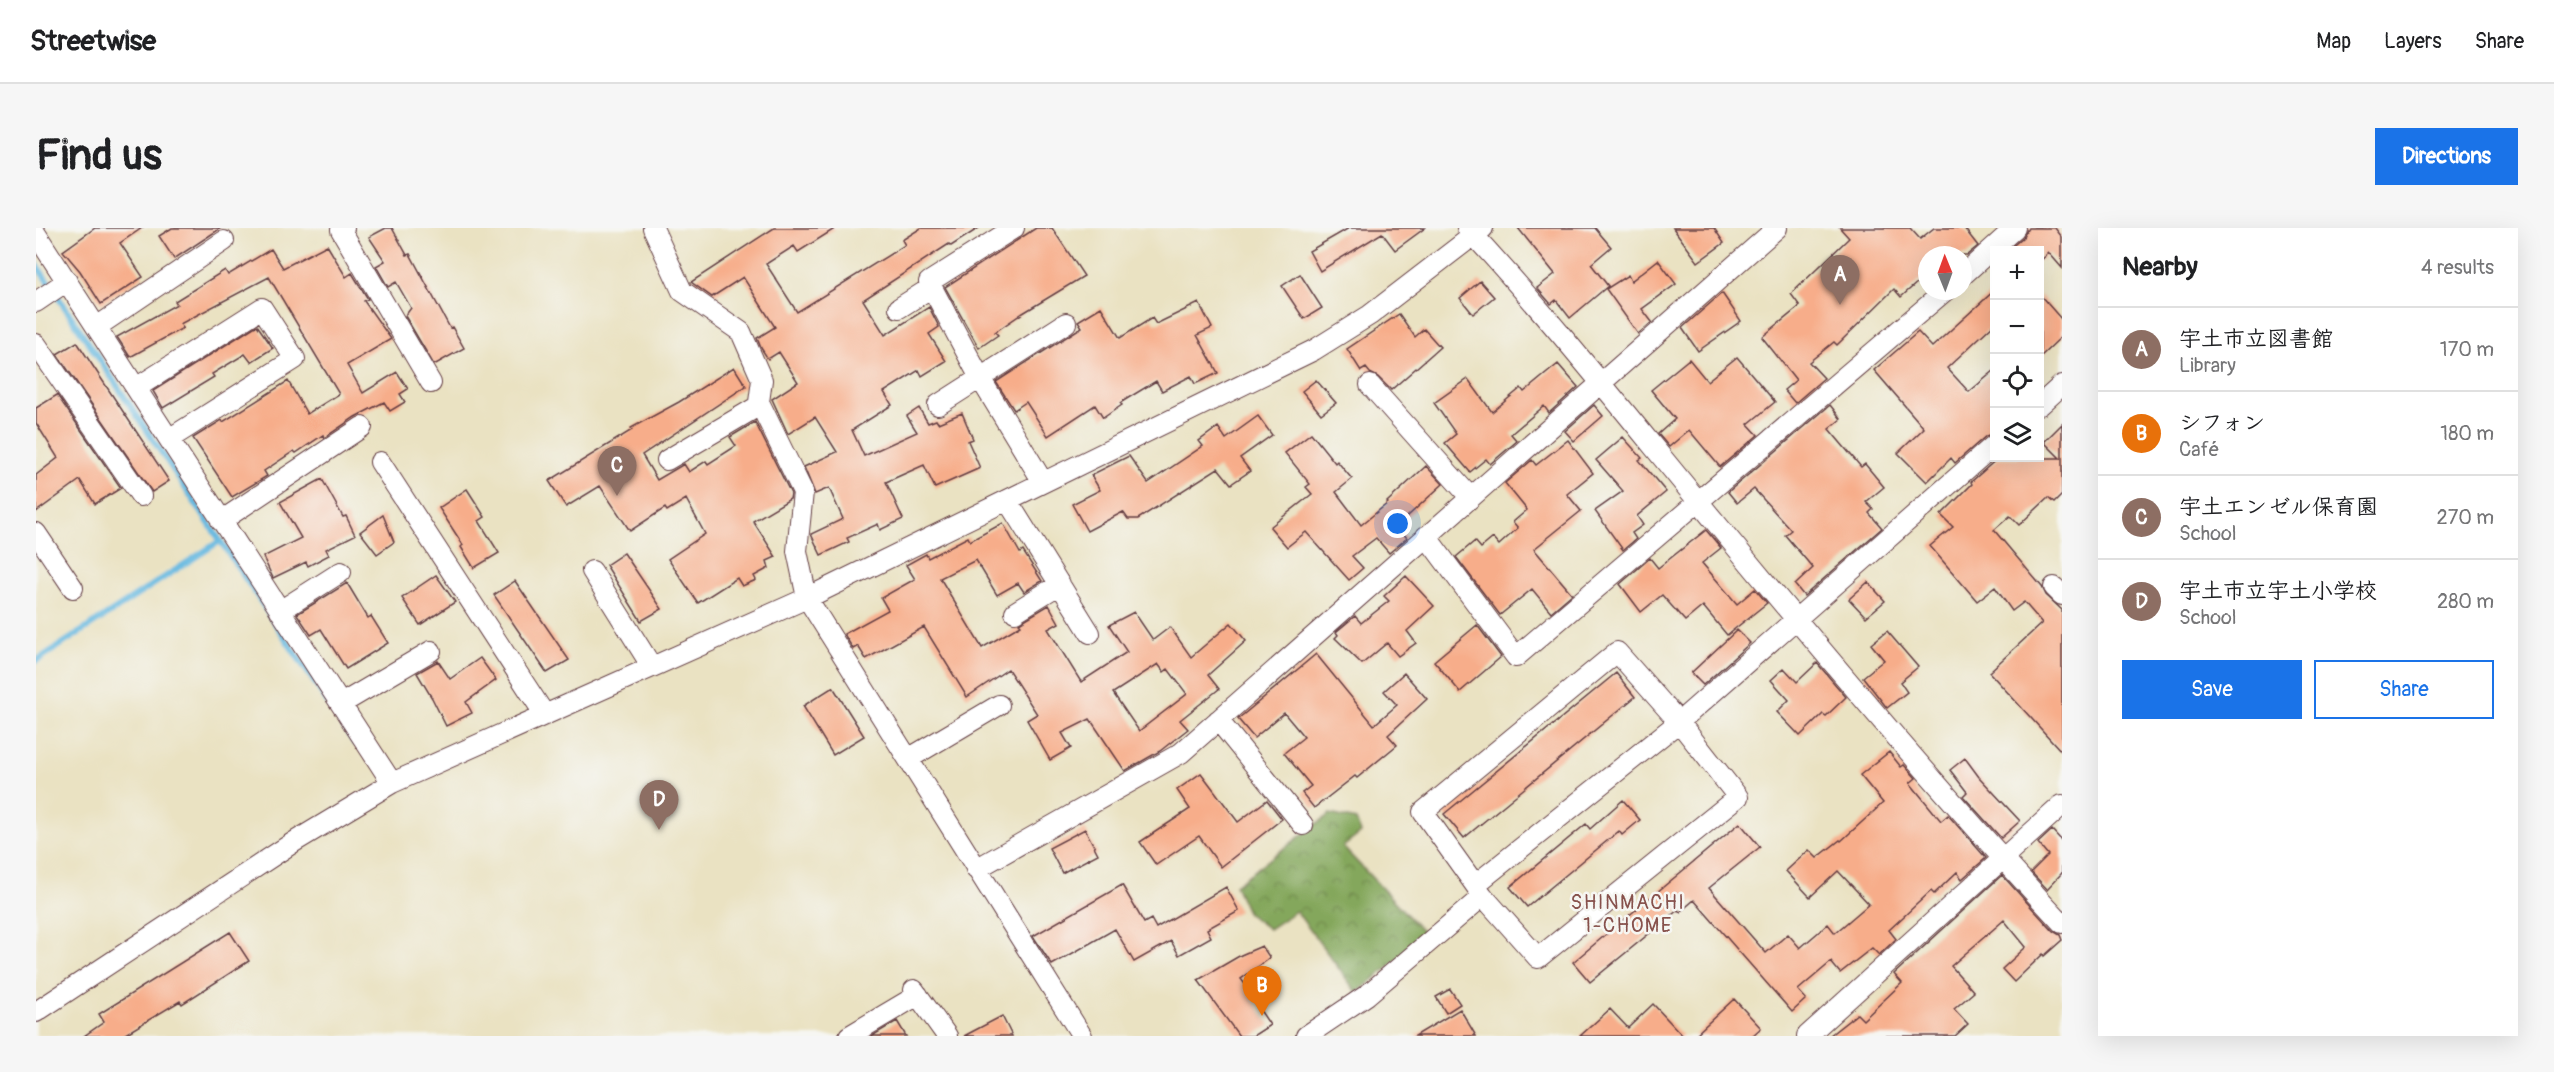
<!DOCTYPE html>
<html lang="en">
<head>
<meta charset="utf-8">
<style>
  :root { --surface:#fff; --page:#f6f6f6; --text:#202124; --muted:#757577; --line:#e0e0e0; --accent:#1a73e8 }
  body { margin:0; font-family:Pangolin,"Klee One",sans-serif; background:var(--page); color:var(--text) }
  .controls { position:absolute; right:18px; top:18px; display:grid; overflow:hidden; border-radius:0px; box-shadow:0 6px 24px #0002 }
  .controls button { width:54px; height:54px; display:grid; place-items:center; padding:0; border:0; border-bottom:2px solid var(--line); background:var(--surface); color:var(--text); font:30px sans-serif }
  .compass { position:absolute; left:1882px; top:18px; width:54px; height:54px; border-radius:50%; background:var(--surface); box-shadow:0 6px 24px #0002; rotate:359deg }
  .you { position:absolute; left:1362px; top:296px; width:21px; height:21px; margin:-15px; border:4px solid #fff; border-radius:50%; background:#1a73e8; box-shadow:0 0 0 9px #1a73e833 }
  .badge { display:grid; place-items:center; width:39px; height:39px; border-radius:50%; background:var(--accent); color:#fff; font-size:20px; font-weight:700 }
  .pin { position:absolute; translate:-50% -50px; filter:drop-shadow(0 2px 3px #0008) }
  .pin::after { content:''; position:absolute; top:32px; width:21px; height:18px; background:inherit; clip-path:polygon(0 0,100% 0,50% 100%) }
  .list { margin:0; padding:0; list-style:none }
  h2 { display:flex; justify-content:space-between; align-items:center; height:78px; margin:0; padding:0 24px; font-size:26px }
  h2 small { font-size:20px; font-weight:400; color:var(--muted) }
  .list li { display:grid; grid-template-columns:39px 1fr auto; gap:18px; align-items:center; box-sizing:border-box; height:84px; padding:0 24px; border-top:2px solid var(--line) }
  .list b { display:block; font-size:22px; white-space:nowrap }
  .list p { margin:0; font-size:20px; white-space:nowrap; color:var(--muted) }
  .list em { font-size:20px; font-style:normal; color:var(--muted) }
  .actions { display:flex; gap:12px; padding:18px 24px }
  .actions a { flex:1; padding:14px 0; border:2px solid var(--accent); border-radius:0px; text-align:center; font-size:21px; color:var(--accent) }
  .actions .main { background:var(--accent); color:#fff }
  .icon { flex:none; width:33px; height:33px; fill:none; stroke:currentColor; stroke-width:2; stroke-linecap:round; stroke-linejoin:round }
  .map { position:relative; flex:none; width:2026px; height:808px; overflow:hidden; border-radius:0px }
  header { display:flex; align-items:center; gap:36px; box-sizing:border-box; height:84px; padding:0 30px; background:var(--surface); border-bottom:2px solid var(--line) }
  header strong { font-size:28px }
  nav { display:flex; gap:33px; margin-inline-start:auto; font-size:21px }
  .intro { display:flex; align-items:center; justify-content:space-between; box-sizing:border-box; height:144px; padding:0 36px }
  h1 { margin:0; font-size:42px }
  .button { padding:15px 27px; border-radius:0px; background:var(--accent); color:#fff; font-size:21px; font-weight:700 }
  main { display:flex; gap:36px; padding:0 36px }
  aside { flex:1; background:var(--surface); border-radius:0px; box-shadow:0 6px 24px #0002 }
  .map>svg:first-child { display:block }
  .forest { fill:url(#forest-crowns); stroke:#676344; stroke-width:1.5 }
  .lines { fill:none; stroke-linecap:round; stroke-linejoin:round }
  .stream { stroke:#63b8e0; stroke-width:6 }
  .building { fill:#f7ad8a; fill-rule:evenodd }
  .minor-casing { stroke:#623c42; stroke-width:22 }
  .minor { stroke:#fff; stroke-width:20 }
  .labels { text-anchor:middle; stroke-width:5; stroke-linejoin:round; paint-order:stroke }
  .neighbourhood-label { font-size:20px; letter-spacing:1.5px; fill:#87514c; stroke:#f6f6f2 }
</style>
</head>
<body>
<header>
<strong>Streetwise</strong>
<nav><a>Map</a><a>Layers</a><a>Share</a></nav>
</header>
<div class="intro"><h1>Find us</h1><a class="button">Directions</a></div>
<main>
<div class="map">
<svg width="2026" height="808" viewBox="0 0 2026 808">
  <defs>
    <pattern id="forest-crowns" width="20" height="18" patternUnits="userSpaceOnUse" patternTransform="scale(1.5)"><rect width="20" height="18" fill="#84a75c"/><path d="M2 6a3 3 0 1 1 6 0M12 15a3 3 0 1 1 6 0" fill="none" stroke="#6e874c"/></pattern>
  </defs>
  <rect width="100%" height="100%" fill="#f6f6f2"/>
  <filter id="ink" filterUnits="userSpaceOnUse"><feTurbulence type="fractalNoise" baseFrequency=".0167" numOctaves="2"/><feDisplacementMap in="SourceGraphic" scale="12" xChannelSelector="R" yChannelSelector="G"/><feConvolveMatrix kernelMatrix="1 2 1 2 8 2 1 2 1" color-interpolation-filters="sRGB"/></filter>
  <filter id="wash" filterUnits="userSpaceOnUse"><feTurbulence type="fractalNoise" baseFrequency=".008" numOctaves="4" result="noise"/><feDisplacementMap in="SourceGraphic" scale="24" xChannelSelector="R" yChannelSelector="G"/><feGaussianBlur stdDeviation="1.35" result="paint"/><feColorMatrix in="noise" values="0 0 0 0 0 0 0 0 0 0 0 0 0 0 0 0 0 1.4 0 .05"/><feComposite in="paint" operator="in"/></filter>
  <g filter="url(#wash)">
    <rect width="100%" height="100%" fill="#eae2c2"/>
    <path class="forest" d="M1294,586L1320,592L1325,605L1307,619L1391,708L1321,765L1260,683L1233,701L1212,686L1199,657Z"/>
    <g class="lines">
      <path class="stream" d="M0,36L319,515
        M0,433L184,313"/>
    </g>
    <g id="blocks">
      <path class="building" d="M59,0H106L84,15L107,49L65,76L44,43L27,23Z
        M136,0H185L138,31L123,8Z
        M350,0H356L371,27L374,26L414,100L416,99L428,120L398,137L369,88L375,80L360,54L352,59L340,38L349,33L333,9Z
        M738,0H800L762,24L758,18L730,36L761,84L869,17L866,12L885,0H943L915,18L913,16L827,72L849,107L893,79L903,99L893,106L910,133L886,148L883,142L848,164L856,177L816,202L828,228L881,204L871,188L883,180L892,195L900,192L902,195L926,185L937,211L932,213L944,240L899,260L888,237L850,254L867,291L844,302L842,296L811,310L813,314L785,327L775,306L807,291L793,260L779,266L768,239L801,224L779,189L752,206L736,171L762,154L743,124L732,131L725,120L721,110L739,99L707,49L676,69L655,54Z
        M1000,0H1016L1048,48L987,85L959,104L962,107L943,120L909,59Z
        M1313,0H1389L1359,22L1346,5L1284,43L1273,23Z
        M1482,0H1559L1575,19L1555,36L1572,58L1534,90L1520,72L1515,76L1501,60L1519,46Z
        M1637,0H1678L1688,15L1662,34Z
        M1804,0H1874L1884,11L1898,0H1928L1942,18L1931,27H1891V46L1865,69L1858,61L1801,117L1798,114L1773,134L1788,150L1759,175L1748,162L1760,152L1726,109L1764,78L1755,66L1813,10Z
        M1992,0H2019L2026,9V40L2013,25L2004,33V22H1972L1987,9Z
        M291,17L310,49L316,45L332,71L328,73L355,111L311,137L327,165L361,144L372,161L364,166L369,174L354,183L348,174L319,189L288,210L287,207L260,225L258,223L228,243L231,248L196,269L157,210L186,192L187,194L252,153L271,186L303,166L233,49L144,96L147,100L94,129L81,109L141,76L139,73L189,42L192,47L235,21L247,40Z
        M1622,32L1640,56L1606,81L1616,94L1602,106L1570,61L1592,47L1595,53Z
        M1264,46L1286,80L1268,91L1246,58Z
        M1444,53L1458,69L1437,86L1424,70Z
        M1959,62V95L1911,140L1933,164L1959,142V205L1950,208L1919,235L1915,230L1891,254L1862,225L1888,200L1838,142L1882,104L1896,119Z
        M1686,65L1705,93L1662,123L1646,100Z
        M2004,67L2026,92V108L2004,129Z
        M1163,75L1176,100L1161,107L1182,145L1159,156L1155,148L1126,163L1120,153L1084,175L1086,177L1067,190L1059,177L1012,208L990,174L978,182L960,154L1046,99L1042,93L1065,79L1084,110L1116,90L1120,96Z
        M1363,86L1379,109L1388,101L1404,119L1355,162L1342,149L1334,145L1330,140L1325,143L1311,121Z
        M221,97L237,120L215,134L209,126L176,146L178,149L127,180L117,163Z
        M41,114L133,253L116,264L21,126Z
        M1701,129L1739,174L1712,196L1722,207L1684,239L1653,202L1633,219L1622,206L1639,191L1615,162L1653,131L1671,153Z
        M1522,136L1542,159L1513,185L1508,178L1475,206L1481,213L1454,236L1450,231L1434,244L1409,215L1420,206L1398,175L1432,151L1456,184L1485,160L1488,164Z
        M698,139L710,158L606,227L621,252L648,236L653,244L670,233L672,236L700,218L694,209L719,194L755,266L754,271L717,293L740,329L731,333L733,340L718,348L720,352L706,358L701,350L662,375L632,331L669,306L650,271L631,283L629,280L594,303L564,258L530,279L513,253L596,202L595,200L643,174Z
        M1280,152L1300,175L1285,186L1266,163Z
        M21,167L85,260L59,276L44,252L0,284V247L22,230L0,195V180Z
        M1558,177L1567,188L1538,213L1529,203Z
        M1794,177L1805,191L1793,201L1825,239L1829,236L1848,259L1830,274L1837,281L1833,285L1846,300L1768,368L1759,357L1777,340L1749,307L1755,302L1718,261L1701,275L1692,264Z
        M1222,188L1236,207L1204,230L1214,243L1195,256L1182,240L1102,291H1092L1087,284L1051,303L1036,276L1064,262L1055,247L1093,228L1112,255L1167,218L1163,213L1182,199L1190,211Z
        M2026,196V267L2018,275L2012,270L1983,297L1974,288L1958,302L2006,359L2010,367L2026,382V524L1953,444L2006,395L1988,374L1976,383L1959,359L1941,373L1894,318L1917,299L1905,287L1936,256L1935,254L1962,230H2024L2008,214Z
        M1275,205L1299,235L1301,233L1316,251L1300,264L1325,297L1352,275L1351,274L1390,238L1407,256L1361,298L1371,310L1353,325L1340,310L1316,328L1327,340L1313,352L1270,304L1251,319L1234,299L1276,266L1270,259L1274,256L1249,225Z
        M1587,209L1606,230L1603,232L1630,264L1601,288L1607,297L1596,305L1600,311L1587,322L1559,283L1587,263L1560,232Z
        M1532,212L1557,245L1531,266L1545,283L1498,321L1536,366L1515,384L1496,361L1464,387L1420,329L1439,313L1445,320L1457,310L1463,317L1482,300L1477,294L1491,282L1469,255L1496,232L1500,237Z
        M286,251L307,289L310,288L319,307L290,321L293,327L272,338L270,334L237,350L227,329L265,310L244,274Z
        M431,261L449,289L443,293L463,325L438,340L425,319L427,317L403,280Z
        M347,287L358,314L341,326L324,304Z
        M967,295L984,325L987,323L1006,353L988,364L982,355L961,367L940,332L904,350L946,420L985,397L983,395L1013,377L1023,395L1012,401L1045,454L1091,424L1073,397L1098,384L1117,412L1134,399L1155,429L1195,395L1210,413L1172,447L1183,461L1144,492L1152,501L1124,523L1089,543L1054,491L1026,505L1035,520L1014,532L991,492L1001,486L972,441L931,469L888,399L830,431L822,418L817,421L808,406L852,382L845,370L879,351L870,337L890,326L892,330L932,309L934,313ZM1122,436L1128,444L1132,441L1151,466L1103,503L1077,465Z
        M1670,302L1685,320L1666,335L1701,376L1719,361L1731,375L1691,407L1667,378L1649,393L1626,367L1605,384L1584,356L1614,330L1622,340Z
        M588,325L626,381L605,393L570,337Z
        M400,347L419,374L384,397L366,370Z
        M1370,348L1398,378L1371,403L1380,415L1362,428L1351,415L1326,436L1299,410L1302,407L1300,404L1319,388L1325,395L1353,373L1348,368Z
        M479,353L533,432L511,445L458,367Z
        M1832,354L1849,373L1830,389L1813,371Z
        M311,355L332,390L335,388L352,415L310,441L285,401L275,407L261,386Z
        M1441,397L1465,429L1424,464L1398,433Z
        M1701,402L1714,415L1667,457L1655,445Z
        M1851,403L1882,439L1864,454L1871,464L1851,480L1827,449L1848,432L1835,416Z
        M1280,426L1338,497L1361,477L1348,463L1368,445L1391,471L1352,507L1361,517L1321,550L1319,548L1278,580L1266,565L1275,558L1248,525L1268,509L1248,485L1218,510L1202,491Z
        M444,430L460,452L430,474L436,485L410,498L396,470L381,445L402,433L414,451Z
        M1781,435L1810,469L1790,488L1787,486L1764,508L1741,484L1753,472L1735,452L1748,440L1761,454Z
        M1580,445L1599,469L1428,610L1408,586Z
        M797,459L828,508L797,527L767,478Z
        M1853,524L1865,539L1868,537L1880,550L1874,555L1905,593L1912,587L1950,630L1926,651L1921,644L1898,666L1895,663L1853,702L1860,711L1843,727L1836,720L1804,745L1795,734L1762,762L1770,771L1756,784L1658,672L1644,684L1642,682L1554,754L1537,734L1704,595L1724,619L1673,660L1730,725L1752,706L1764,720L1792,696L1799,705L1833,676L1802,643L1774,669L1750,643L1773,622L1781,630L1804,612L1805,613L1847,575L1824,547Z
        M1929,530L1943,549L1984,593L1965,610L1927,568L1931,564L1914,542Z
        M1165,545L1202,594L1231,572L1246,591L1185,639L1163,608L1120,637L1104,614L1154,581L1141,562Z
        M1587,572L1604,592L1586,607L1583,603L1491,679L1474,659L1550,596L1554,601Z
        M1049,601L1062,626L1026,645L1013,620Z
        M2016,602L2026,613V645L2011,661L1995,644L2012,627L2002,615Z
        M1966,647L2017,703L2024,707L2026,712L2008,728L2007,726L1978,754L1966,741L1990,719L1968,692L1915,738L1938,764L1918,781L1932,796L1919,808H1793L1821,786L1827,792L1866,755L1858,746Z
        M1086,657L1108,695L1115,691L1120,700L1190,659L1203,683L1171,701L1175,709L1143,727L1135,713L1098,734L1079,701L1016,737L997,708Z
        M194,704L213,733L146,776L144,773L86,808H48L68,794L63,786Z
        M1226,718L1234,730L1205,751L1211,759L1209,760L1234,797L1217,808H1203L1162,752L1205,727Z
        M1414,761L1424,776L1410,785L1400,769Z
        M1698,771L1725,800L1716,808H1658Z
        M1617,776L1647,808H1544L1574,781L1592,800Z
        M1424,781L1440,808H1379Z
        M966,788L976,808H928Z
        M861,793L870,808H836Z"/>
    </g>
  </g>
  <g filter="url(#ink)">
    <use href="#blocks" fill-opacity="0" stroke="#623c42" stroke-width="1.5"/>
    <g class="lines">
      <g class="minor-casing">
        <path id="minor" d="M308,0L305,2L395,155
          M617,0L646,63L705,104L726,152L723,174L767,264L761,323L771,370L1046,808
          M978,0L893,54L944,150L1007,254
          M1431,0C1518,94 1598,196 1680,295C1792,431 1906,566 2026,695
          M0,6L356,555
          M1927,47L1979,0
          M0,74L31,53
          M863,80L896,59
          M62,98L188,13
          M0,116L105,268
          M1334,157L1434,269
          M100,160L226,80L259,131L133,211
          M902,177L1030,95
          M2004,177L2026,157
          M631,232L724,177
          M344,234L509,487
          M971,272L1054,405
          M185,293L326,199
          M0,305L37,360
          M1390,308L1480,429L1909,63
          M556,343L616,439
          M2018,359L2026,367
          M244,383L305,344
          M979,384L1024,356
          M1581,424L1643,494L1702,569L1502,730L1447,668L1387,584Z
          M305,476L395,423
          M1182,492L1267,597
          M872,531L963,477
          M940,641L1145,525L1741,0
          M1440,656L1643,494L1958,217
          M878,762L911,808
          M0,784L258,614L356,555L771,370L1278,122L1334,87L1447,0
          M813,808L882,767
          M1270,808L1331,767L1447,668
          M1771,808L2026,577"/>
      </g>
      <use href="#minor" class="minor"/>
    </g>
  </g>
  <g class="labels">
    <g class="neighbourhood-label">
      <text x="1592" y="681">SHINMACHI<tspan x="1592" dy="23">1-CHOME</tspan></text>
    </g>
  </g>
</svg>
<div class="controls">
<button>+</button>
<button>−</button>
<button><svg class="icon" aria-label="locate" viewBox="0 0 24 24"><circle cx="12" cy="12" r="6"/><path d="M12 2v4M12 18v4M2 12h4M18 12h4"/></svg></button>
<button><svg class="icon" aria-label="layers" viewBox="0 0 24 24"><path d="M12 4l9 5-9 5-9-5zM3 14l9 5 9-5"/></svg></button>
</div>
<svg class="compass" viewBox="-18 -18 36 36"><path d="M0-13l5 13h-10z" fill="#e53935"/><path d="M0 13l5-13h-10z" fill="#757577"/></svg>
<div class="you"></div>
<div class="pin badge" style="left:1804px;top:77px;background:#8d6e63">A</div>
<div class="pin badge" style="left:1226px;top:788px;background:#e8710a">B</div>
<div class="pin badge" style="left:581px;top:268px;background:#8d6e63">C</div>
<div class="pin badge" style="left:623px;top:602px;background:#8d6e63">D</div>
</div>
<aside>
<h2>Nearby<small>4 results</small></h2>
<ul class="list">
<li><span class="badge" style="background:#8d6e63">A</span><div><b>宇土市立図書館</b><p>Library</p></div><em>170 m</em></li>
<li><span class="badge" style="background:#e8710a">B</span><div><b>シフォン</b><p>Café</p></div><em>180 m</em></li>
<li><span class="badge" style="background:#8d6e63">C</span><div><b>宇土エンゼル保育園</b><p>School</p></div><em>270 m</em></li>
<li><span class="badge" style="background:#8d6e63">D</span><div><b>宇土市立宇土小学校</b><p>School</p></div><em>280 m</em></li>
</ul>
<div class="actions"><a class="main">Save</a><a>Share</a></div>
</aside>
</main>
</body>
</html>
